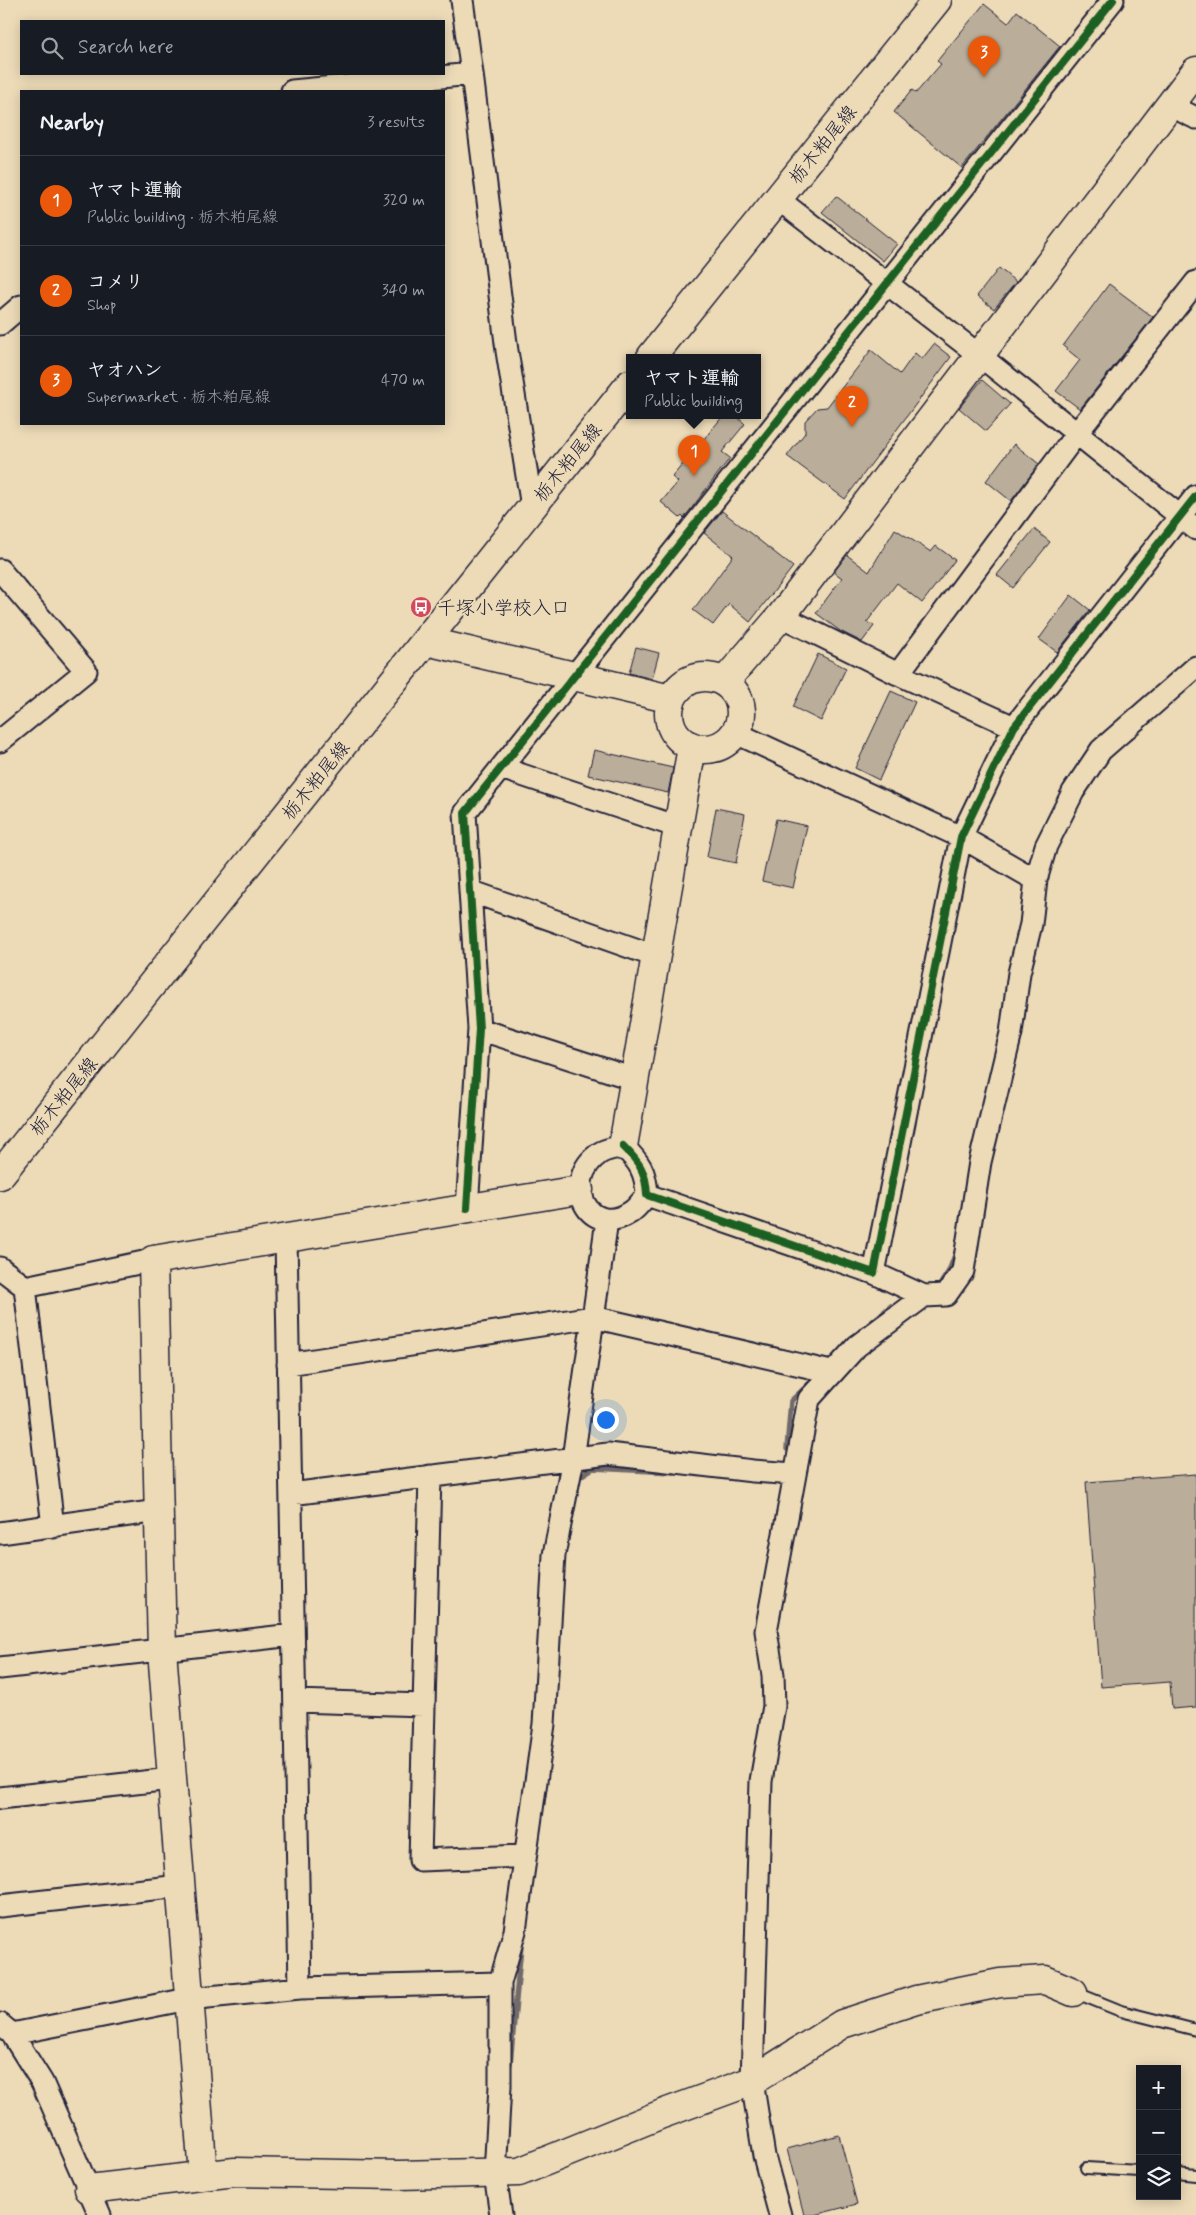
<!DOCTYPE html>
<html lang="en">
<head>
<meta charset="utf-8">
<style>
  :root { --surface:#171b24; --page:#20242c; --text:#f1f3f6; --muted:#9ea1a6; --line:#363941; --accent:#ea580c }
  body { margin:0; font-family:Mynerve,"Klee One",sans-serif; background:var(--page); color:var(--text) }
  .controls { position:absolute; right:15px; bottom:15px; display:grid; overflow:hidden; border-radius:0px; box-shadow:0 2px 12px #0003 }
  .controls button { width:45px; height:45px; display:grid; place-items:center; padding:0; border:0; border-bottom:1px solid var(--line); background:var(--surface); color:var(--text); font:25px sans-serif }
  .you { position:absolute; left:605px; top:1419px; width:18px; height:18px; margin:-12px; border:4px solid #fff; border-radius:50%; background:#1a73e8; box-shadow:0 0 0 8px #1a73e833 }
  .badge { display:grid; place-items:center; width:32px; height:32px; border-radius:50%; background:var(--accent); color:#fff; font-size:16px; font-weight:700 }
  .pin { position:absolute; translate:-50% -41px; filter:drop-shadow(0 1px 2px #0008) }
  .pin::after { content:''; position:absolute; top:26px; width:18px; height:15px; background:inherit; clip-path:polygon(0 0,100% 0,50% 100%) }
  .popup { position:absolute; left:626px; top:354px; width:135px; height:65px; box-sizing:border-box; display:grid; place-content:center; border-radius:0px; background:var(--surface); filter:drop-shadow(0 1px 4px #0005); font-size:16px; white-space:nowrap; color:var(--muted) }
  .popup b { font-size:19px; color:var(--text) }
  .popup::after { content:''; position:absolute; left:50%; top:100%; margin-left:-10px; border:10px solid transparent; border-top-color:var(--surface) }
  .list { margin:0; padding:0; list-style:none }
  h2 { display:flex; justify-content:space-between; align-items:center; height:65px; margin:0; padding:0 20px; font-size:21px }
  h2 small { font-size:16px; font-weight:400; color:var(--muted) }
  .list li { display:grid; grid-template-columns:32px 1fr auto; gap:15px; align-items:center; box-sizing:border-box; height:90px; padding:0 20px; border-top:1px solid var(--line) }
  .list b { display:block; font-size:19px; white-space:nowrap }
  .list p { margin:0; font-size:16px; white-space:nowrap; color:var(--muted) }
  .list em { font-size:16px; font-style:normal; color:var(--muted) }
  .icon { flex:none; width:28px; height:28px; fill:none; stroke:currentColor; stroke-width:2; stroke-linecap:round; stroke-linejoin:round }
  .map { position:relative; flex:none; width:1196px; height:2215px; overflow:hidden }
  .search { position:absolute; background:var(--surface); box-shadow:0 2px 12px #0003; left:20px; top:20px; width:425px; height:55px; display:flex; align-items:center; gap:12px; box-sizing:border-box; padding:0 18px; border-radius:0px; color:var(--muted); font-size:19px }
  .panel { position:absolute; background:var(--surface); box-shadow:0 2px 12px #0003; left:20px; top:90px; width:425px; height:335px; border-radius:0px }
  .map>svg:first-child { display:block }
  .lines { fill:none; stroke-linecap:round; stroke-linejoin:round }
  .stream { stroke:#716a6b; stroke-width:5.5 }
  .building { fill:#baad99; stroke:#22223b }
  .lane-casing { stroke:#22223b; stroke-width:14 }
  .street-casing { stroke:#22223b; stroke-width:25 }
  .secondary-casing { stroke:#22223b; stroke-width:31 }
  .primary-casing { stroke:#22223b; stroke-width:31 }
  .lane { stroke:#eddbb8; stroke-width:10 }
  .street { stroke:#eddbb8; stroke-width:21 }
  .secondary { stroke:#eddbb8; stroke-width:28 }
  .primary { stroke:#eddbb8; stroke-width:28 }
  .cycleway-casing { stroke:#eddbb8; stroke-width:11 }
  .cycleway { stroke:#1b5e20; stroke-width:8 }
  .labels { text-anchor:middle; stroke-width:4.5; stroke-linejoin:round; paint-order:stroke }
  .street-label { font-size:19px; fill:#22223b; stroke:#eddbb8 }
  .poi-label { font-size:19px; fill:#22223b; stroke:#eddbb8; text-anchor:start }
</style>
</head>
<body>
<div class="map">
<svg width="1196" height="2215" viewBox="0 0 1196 2215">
  <rect width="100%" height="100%" fill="#eddbb8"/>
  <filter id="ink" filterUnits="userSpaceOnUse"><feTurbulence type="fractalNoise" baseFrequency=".02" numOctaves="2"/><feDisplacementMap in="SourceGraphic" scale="10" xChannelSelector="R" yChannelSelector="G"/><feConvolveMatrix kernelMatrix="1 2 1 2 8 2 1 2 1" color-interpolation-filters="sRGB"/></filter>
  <g filter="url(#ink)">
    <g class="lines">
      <path class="stream" d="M940,1285L949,1271L957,1250
        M868,1325L891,1306
        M787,1449L791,1401L812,1381
        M578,1484L579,1477L593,1468L673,1472
        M510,2064L521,1946"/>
    </g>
    <path class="building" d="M984,4L1008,23L1017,11L1060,46L962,168L894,112L912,90L916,93L941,64L937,61Z
      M836,196L897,244L883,261L822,212Z
      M999,268L1016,282L994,309L977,296Z
      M1109,284L1153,317L1080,409L1056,391L1080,360L1063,346Z
      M934,344L951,357L845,499L787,456L805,433V421L817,408L827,407L871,350L900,374L915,353L922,359Z
      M982,380L1010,404L986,431L959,408Z
      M724,415H735L745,424L722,452L730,458L684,518L682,516L680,518L661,502L678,482L672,477Z
      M1014,444L1039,464L1011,501L986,481Z
      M722,511L793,567L750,622L729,604L713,625L693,610L733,556L704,533Z
      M895,529L931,552L936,546L955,560L922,603L897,583L867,622L874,626L862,642L840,631L816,613L842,578L834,572L847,555L869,572Z
      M1034,529L1050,542L1013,588L997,575Z
      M1071,595L1090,610L1057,652L1039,639Z
      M636,647L659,653L652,679L629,673Z
      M818,654L846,668L821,721L793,707Z
      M891,691L915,702L879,780L855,768Z
      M594,750L673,768L668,793L588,775Z
      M716,808L745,814L736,863L707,857Z
      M776,819L807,826L793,888L762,881Z
      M1196,1474V1707L1172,1709L1170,1682L1101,1687L1086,1482Z
      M839,2135L857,2204L814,2215H804L787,2149Z"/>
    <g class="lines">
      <g class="lane-casing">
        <path id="lane" d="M1074,1992L1121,2011L1196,2030
          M1086,2168L1140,2171
          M1177,2173L1196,2175"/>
      </g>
      <g class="street-casing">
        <path id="street" d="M472,74L507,351L532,507
          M292,91L472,74L462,0
          M1171,106L1196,118
          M778,199L979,355L1196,529
          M0,324L21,306
          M0,570L86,671L0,741
          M781,616L898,674L1014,727
          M898,674L1077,433L1196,282
          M736,733L961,837L1036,880
          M501,768L678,827
          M470,891L655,956
          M479,1029L634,1079
          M647,1195C642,1201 637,1208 631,1212C588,1240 560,1180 600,1153C606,1149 616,1148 623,1146C639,1162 646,1171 647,1195L874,1273L961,837L1014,727L1196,496
          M467,1208L479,1029L465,813L1113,0
          M286,1238L300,1988
          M0,1268L25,1287
          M874,1273L924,1296L946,1295L963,1271L980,1162L1011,1033L1019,973L1031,924L1036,880L1046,846L1073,792L1101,750L1196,667
          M288,1364L593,1317L831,1372
          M430,1476L420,1860L525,1856
          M291,1494L608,1454L753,1471L794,1474
          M53,1527L25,1287L153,1260
          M0,1533L158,1511
          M0,1668L293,1635
          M295,1701L424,1705
          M0,1798L171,1779
          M0,1906L180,1886
          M500,1983L515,1931L544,1724L554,1555L573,1459L607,1220
          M0,2024L12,2034L42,2082L100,2215
          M12,2034L188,1999L300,1988L500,1983V2086L495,2174L501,2215
          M780,2215L764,2156L752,2081L761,1781L774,1706L773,1675L766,1631L809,1399L857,1346L924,1296"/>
      </g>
      <g class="secondary-casing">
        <path id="secondary" d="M426,641L671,699
          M669 713a36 36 0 1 1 72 0a36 36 0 1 1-72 0Z
          M725,681L781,616L1196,71
          M623,1146L692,747
          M203,2175L162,1650L153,1260L579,1190
          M89,2189L235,2172L399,2175L519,2172L662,2114L752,2081L842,2024L916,2000L1000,1983L1045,1980L1073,1992"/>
      </g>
      <g class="primary-casing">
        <path id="primary" d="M651,357L937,0
          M0,1175L630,384"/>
      </g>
      <use href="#lane" class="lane"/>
      <use href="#street" class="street"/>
      <use href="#secondary" class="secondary"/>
      <use href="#primary" class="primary"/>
      <g class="cycleway-casing">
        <path id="cycleway" d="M623,1146C639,1162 646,1171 647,1195L874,1273L961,837L1014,727L1196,496
          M467,1208L479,1029L465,813L1113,0"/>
      </g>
      <use href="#cycleway" class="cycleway"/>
    </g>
  </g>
  <defs>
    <g id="bus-disc" transform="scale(1.125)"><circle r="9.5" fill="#d1495b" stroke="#eddbb8"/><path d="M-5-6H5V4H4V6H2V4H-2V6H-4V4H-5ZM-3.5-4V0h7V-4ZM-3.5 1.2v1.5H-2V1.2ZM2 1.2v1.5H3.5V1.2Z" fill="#fff"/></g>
  </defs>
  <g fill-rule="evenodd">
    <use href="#bus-disc" x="421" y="607"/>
  </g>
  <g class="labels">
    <g class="street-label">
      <text transform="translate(822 144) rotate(-51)" y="7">栃木粕尾線</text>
      <text transform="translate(567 462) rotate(-51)" y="7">栃木粕尾線</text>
      <text transform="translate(315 780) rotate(-51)" y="7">栃木粕尾線</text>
      <text transform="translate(63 1096) rotate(-51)" y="7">栃木粕尾線</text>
    </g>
    <g class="poi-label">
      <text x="437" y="614">千塚小学校入口</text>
    </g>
  </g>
</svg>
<div class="controls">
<button>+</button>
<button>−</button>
<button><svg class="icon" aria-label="layers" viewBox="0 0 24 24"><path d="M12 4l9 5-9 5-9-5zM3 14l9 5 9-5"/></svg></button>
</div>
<div class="you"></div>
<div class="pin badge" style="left:694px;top:476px">1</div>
<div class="popup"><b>ヤマト運輸</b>Public building</div>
<div class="pin badge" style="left:852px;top:427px">2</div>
<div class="pin badge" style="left:984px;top:77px">3</div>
<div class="search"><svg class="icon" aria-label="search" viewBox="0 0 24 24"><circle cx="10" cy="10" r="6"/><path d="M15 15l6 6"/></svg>Search here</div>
<section class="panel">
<h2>Nearby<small>3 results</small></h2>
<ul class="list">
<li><span class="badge">1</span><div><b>ヤマト運輸</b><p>Public building · 栃木粕尾線</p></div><em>320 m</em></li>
<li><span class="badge">2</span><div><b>コメリ</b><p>Shop</p></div><em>340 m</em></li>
<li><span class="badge">3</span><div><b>ヤオハン</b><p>Supermarket · 栃木粕尾線</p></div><em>470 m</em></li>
</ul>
</section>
</div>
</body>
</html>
